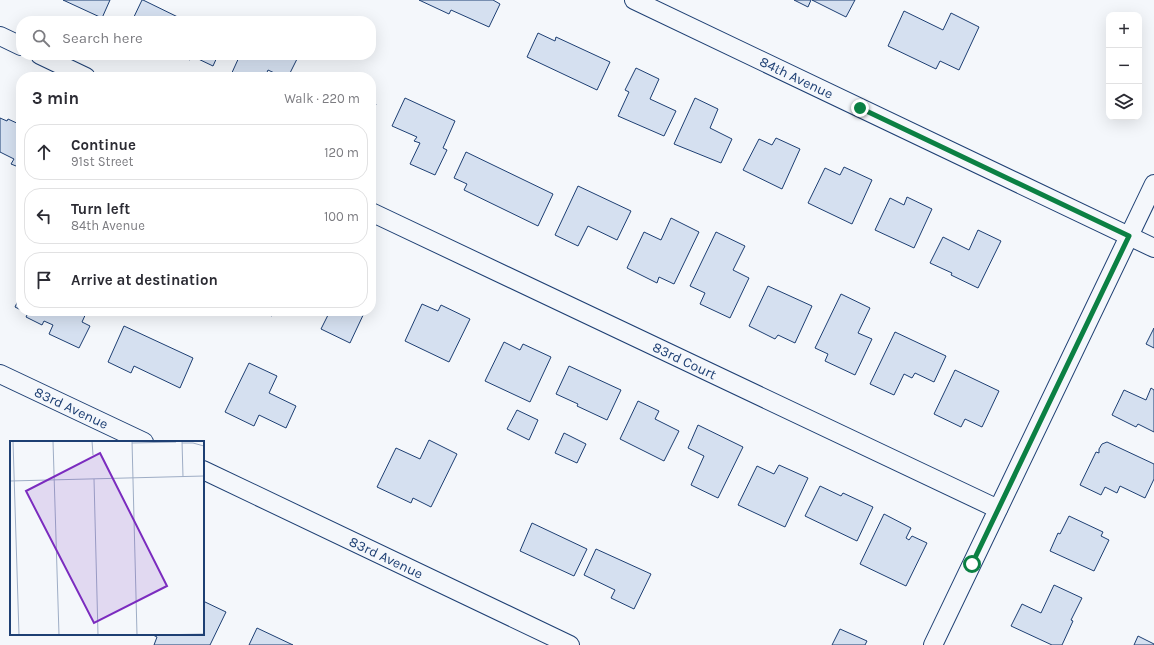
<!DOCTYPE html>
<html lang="en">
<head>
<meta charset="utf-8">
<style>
  :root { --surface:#fff; --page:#f2f2f3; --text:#2b2b33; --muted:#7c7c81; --line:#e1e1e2 }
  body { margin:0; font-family:Karla,sans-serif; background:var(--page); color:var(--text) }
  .controls { position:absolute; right:12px; top:12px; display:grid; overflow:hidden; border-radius:8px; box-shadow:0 4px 16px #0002 }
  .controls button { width:36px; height:36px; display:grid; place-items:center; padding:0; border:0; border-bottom:1px solid var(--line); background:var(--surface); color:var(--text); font:20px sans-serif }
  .stop { position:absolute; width:12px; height:12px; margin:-9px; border:3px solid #0b8043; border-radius:50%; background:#fff }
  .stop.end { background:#0b8043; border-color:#fff; box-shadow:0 1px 4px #0008 }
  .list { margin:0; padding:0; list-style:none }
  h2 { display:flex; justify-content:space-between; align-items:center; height:52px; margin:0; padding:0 16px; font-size:17px }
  h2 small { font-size:13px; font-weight:400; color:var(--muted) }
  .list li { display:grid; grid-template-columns:26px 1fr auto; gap:12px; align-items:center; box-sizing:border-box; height:56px; margin:0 8px 8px; padding:0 8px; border:1px solid var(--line); border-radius:16px }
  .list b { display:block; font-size:15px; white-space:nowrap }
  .list p { margin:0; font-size:13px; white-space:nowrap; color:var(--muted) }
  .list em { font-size:13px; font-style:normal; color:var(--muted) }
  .icon { flex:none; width:22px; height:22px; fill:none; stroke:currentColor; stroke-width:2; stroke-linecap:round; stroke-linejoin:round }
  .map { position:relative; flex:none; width:1154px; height:645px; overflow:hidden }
  .search { position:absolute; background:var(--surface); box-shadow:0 4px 16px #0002; left:16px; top:16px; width:360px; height:44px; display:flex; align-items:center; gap:10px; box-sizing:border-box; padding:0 14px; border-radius:16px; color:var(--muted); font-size:15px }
  .panel { position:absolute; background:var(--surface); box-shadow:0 4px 16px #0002; left:16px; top:72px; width:360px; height:244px; border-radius:16px }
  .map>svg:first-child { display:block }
  .building { fill:#d5e0f0; stroke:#1d3f73 }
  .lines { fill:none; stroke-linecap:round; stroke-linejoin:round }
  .street-casing { stroke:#1d3f73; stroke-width:20 }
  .street { stroke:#f4f7fb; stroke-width:18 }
  .route { stroke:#0b8043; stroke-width:5 }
  .labels { text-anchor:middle; stroke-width:3; stroke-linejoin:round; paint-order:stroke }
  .street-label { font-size:14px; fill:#1d3f73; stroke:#f4f7fb }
  .inset-road { fill:none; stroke:#9eadc5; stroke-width:1 }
  .view { fill:#7b2cbf; fill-opacity:0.15; stroke:#7b2cbf; stroke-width:2 }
  .inset-edge { fill:none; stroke:#1d3f73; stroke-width:2 }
</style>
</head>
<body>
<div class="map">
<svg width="1154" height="645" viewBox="0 0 1154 645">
  <rect width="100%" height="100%" fill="#f4f7fb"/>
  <path class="building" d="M63,0H110L102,18Z
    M142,0H143L186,21H132Z
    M419,0H493L500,4L489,27L451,10L449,14Z
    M794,0H811L808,7Z
    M812,0H855L846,17Z
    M904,11L943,30L951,13L979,27L959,70L940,61L936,69L888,46Z
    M538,33L555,41L556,37L610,62L597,90L527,57Z
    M179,55H218L213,66L192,56L190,60Z
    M240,55H299L288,77H283L268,70L265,77H230Z
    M636,68L659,79L650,99L676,111L664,136L618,116L629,92L625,90Z
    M405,98L455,121L443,148L447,150L435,175L410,164L420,143L414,141L417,137L392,126Z
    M695,98L718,109L710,128L732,139L721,163L674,144Z
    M371,102L376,104L371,114Z
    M0,118L7,121L8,119L21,125V168L11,164L14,159L0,152Z
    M776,138L800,149L782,189L743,170L759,139L772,145Z
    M466,152L553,194L538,226L464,190L467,184L454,178Z
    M844,167L872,180L852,224L808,203L825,168L840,175Z
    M578,186L631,211L617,240L588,226L578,246L555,235Z
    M907,197L932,209L914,248L875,230L890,198L904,205Z
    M671,218L699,232L674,284L659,277L657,283L627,268L644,232L661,240Z
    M978,230L1001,241L978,288L951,275L952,273L930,263L943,237L969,250Z
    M716,232L745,246L733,270L749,278L730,318L700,304L705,293L690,286Z
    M768,286L812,306L795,343L778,335L775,339L749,326Z
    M371,288L375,290L371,298Z
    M21,294V310L15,307Z
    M841,294L870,308L858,333L872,339L855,375L825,361L828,354L815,348Z
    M422,304L438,311L441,305L470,319L449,362L405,341Z
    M23,311H87L82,322L90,326L79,348L49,334L53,325L44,321L42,325L26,317L28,313Z
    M262,311H274L272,316Z
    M330,311H365L350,343L321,329Z
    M124,326L193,358L180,388L134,366L131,373L108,362Z
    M1154,328V348L1146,344Z
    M895,332L946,356L934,382L915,373L912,378L904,374L894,395L870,384Z
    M504,342L520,350L523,344L551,357L530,402L485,381Z
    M249,363L277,376L269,393L296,406L286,428L259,415L254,426L225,412Z
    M569,366L621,390L607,420L577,406L578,404L556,394Z
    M955,370L999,391L982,427L965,419L961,427L934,414Z
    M1151,388L1154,390V432L1138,424L1136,427L1112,415L1124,390L1146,400Z
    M638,401L659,411L655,419L679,431L664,461L620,439Z
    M517,410L538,420L529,440L507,429Z
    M698,425L743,447L718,498L691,485L704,456L688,448Z
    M564,433L586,444L577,463L555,453Z
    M429,440L457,454L431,507L413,498L411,503L377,487L396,448L420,459Z
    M1107,442L1154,464V479L1145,498L1120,486L1117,493L1105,487L1101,495L1080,485L1096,452L1099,453V449L1102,444Z
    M779,465L808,478L785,527L738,505L757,466L774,474Z
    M820,486L841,496L843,493L873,507L857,541L805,516Z
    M884,514L911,528L906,538L909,540L912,536L927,543L906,586L860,564Z
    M1069,516L1103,532L1101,536L1109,540L1094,571L1050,551L1058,533L1060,534Z
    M532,523L587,549L574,576L520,551Z
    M596,549L651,574L634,609L611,598L615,590L584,575Z
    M1054,585L1082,598L1071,620L1073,621L1062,645H1052L1011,626L1022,604L1041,613Z
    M203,601L226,612L210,645H154L157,637L151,634H203Z
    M257,628L293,645H249Z
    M840,629L867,641L865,645H832Z
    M1138,636L1154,644V645H1134Z"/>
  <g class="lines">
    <g class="street-casing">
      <g id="street">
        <path id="s1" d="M634,0L1154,248"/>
        <path d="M0,36L21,46"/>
        <path d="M40,55L86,77"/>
        <path id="s2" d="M371,212L998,509"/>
        <path id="s3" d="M0,374L144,442"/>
        <path id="s4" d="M203,470L570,645"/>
        <path d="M933,645L1154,184"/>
      </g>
    </g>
    <use href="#street" class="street"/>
  </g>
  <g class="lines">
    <path class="route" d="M860,108L1129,236L972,564"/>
  </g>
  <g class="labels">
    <g class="street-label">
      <text dy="5" stroke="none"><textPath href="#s1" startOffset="180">84th Avenue</textPath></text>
      <text dy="5" stroke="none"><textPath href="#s2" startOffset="347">83rd Court</textPath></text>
      <text dy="5" stroke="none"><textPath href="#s3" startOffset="79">83rd Avenue</textPath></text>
      <text dy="5" stroke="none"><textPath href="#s4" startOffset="203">83rd Avenue</textPath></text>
    </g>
  </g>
  <g transform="translate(10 441)">
    <rect width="194" height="194" fill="#f4f7fb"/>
    <path class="inset-road" d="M3,0L9,194M43,0L49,194M82,0L83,14M122,0L127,194M172,0L173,36M122,2L166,1M172,2H183L194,5M84,38L88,194M0,40L194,35M146,194L194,193"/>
    <path class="view" d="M90,12L157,145L84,182L16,50Z"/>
    <rect width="194" height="194" class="inset-edge"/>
  </g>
</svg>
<div class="controls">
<button>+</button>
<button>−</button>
<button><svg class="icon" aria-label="layers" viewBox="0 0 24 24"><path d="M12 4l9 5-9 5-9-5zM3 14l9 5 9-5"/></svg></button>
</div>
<div class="stop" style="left:972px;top:564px"></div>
<div class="stop end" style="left:860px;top:108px"></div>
<div class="search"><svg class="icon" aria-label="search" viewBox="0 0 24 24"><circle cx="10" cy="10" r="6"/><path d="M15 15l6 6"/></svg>Search here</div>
<section class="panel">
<h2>3 min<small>Walk · 220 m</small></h2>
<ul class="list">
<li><svg class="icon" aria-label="ahead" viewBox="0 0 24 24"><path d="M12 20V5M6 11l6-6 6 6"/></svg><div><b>Continue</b><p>91st Street</p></div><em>120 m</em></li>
<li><svg class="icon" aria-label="left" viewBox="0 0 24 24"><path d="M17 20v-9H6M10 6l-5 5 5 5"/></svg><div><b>Turn left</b><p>84th Avenue</p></div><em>100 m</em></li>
<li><svg class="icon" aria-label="arrive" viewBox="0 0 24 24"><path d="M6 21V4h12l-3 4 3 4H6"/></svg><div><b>Arrive at destination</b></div></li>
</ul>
</section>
</div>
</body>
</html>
